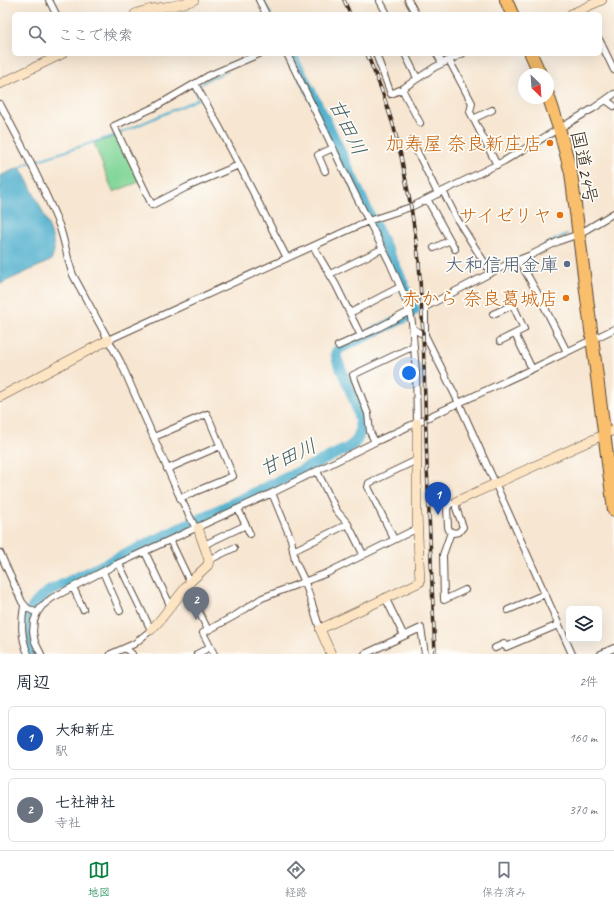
<!DOCTYPE html>
<html lang="ja">
<head>
<meta charset="utf-8">
<style>
  :root { --surface:#fff; --page:#f6f6f7; --text:#1f2937; --muted:#747a83; --line:#e0e1e3; --accent:#0b8043 }
  body { margin:0; font-family:Caveat,"Klee One",sans-serif; background:var(--page); color:var(--text) }
  .controls { position:absolute; right:12px; bottom:12px; display:grid; overflow:hidden; border-radius:6px; box-shadow:0 4px 16px #0002 }
  .controls button { width:36px; height:36px; display:grid; place-items:center; padding:0; border:0; border-bottom:1px solid var(--line); background:var(--surface); color:var(--text); font:20px sans-serif }
  .compass { position:absolute; left:518px; top:68px; width:36px; height:36px; border-radius:50%; background:var(--surface); box-shadow:0 4px 16px #0002; rotate:155deg }
  .you { position:absolute; left:409px; top:373px; width:14px; height:14px; margin:-10px; border:3px solid #fff; border-radius:50%; background:#1a73e8; box-shadow:0 0 0 6px #1a73e833 }
  .badge { display:grid; place-items:center; width:26px; height:26px; border-radius:50%; background:var(--accent); color:#fff; font-size:13px; font-weight:700 }
  .pin { position:absolute; translate:-50% -33px; filter:drop-shadow(0 1px 2px #0008) }
  .pin::after { content:''; position:absolute; top:21px; width:14px; height:12px; background:inherit; clip-path:polygon(0 0,100% 0,50% 100%) }
  .list { margin:0; padding:0; list-style:none }
  h2 { display:flex; justify-content:space-between; align-items:center; height:52px; margin:0; padding:0 16px; font-size:17px }
  h2 small { font-size:13px; font-weight:400; color:var(--muted) }
  .list li { display:grid; grid-template-columns:26px 1fr auto; gap:12px; align-items:center; box-sizing:border-box; height:64px; margin:0 8px 8px; padding:0 8px; border:1px solid var(--line); border-radius:6px }
  .list b { display:block; font-size:15px; white-space:nowrap }
  .list p { margin:0; font-size:13px; white-space:nowrap; color:var(--muted) }
  .list em { font-size:13px; font-style:normal; color:var(--muted) }
  .icon { flex:none; width:22px; height:22px; fill:none; stroke:currentColor; stroke-width:2; stroke-linecap:round; stroke-linejoin:round }
  .map { position:relative; flex:none; width:614px; height:654px; overflow:hidden }
  .search { position:absolute; background:var(--surface); box-shadow:0 4px 16px #0002; left:12px; right:12px; top:12px; height:44px; display:flex; align-items:center; gap:10px; box-sizing:border-box; padding:0 14px; border-radius:6px; color:var(--muted); font-size:15px }
  .sheet { height:196px; background:var(--surface) }
  nav { display:flex; justify-content:space-around; align-items:center; box-sizing:border-box; height:56px; border-top:1px solid var(--line); background:var(--surface); font-size:11px; color:var(--muted) }
  nav a { display:grid; justify-items:center; gap:2px }
  nav .on { color:var(--accent) }
  .map>svg:first-child { display:block }
  .green { fill:#80d598; stroke:#5e805b }
  .water { fill:#4eafcd; stroke:#446c76 }
  .lines { fill:none; stroke-linecap:round; stroke-linejoin:round }
  .stream { stroke:#4eafcd; stroke-width:2 }
  .river { stroke:#4eafcd; stroke-width:11 }
  .street-casing { stroke:#574639; stroke-width:8 }
  .secondary-casing { stroke:#574639; stroke-width:10 }
  .highway-casing { stroke:#574639; stroke-width:14 }
  .street { stroke:#fff; stroke-width:6 }
  .secondary { stroke:#fde5c4; stroke-width:9 }
  .highway { stroke:#f9bf6c; stroke-width:12 }
  .rail-casing { stroke:#3b2a1e; stroke-width:3.5 }
  .rail { stroke:#fdfcf7; stroke-width:2; stroke-dasharray:6; stroke-linecap:butt }
  .food-dot { fill:#e8710a; stroke:#fdfcf7; stroke-width:1.5 }
  .service-dot { fill:#5c6f8a; stroke:#fdfcf7; stroke-width:1.5 }
  .labels { text-anchor:middle; stroke-width:3.5; stroke-linejoin:round; paint-order:stroke }
  .food-label { font-size:19px; fill:#c56008; stroke:#fdfcf7; text-anchor:end }
  .street-label { font-size:19px; fill:#3b2a1e; stroke:#fdfcf7 }
  .service-label { font-size:19px; fill:#4e5e75; stroke:#fdfcf7; text-anchor:end }
  .water-label { font-size:20px; font-style:italic; fill:#435f64; stroke:#fdfcf7 }
</style>
</head>
<body>
<div class="map">
<svg width="614" height="654" viewBox="0 0 614 654">
  <rect width="100%" height="100%" fill="#fdfcf7"/>
  <filter id="ink" filterUnits="userSpaceOnUse"><feTurbulence type="fractalNoise" baseFrequency=".025" numOctaves="2"/><feDisplacementMap in="SourceGraphic" scale="8" xChannelSelector="R" yChannelSelector="G"/><feConvolveMatrix kernelMatrix="1 2 1 2 8 2 1 2 1" color-interpolation-filters="sRGB"/></filter>
  <filter id="wash" filterUnits="userSpaceOnUse"><feTurbulence type="fractalNoise" baseFrequency=".012" numOctaves="4" result="noise"/><feDisplacementMap in="SourceGraphic" scale="16" xChannelSelector="R" yChannelSelector="G"/><feGaussianBlur stdDeviation="0.9" result="paint"/><feColorMatrix in="noise" values="0 0 0 0 0 0 0 0 0 0 0 0 0 0 0 0 0 1.4 0 .05"/><feComposite in="paint" operator="in"/></filter>
  <g filter="url(#wash)">
    <rect width="100%" height="100%" fill="#f7e6d1"/>
    <path class="green" d="M118,136L139,182L113,192L94,143Z"/>
    <path class="water" d="M20,167C30,186 54,229 54,249C54,254 53,257 50,261L0,284V176Z"/>
    <g class="lines">
      <path class="stream" d="M263,0L271,14
        M259,57L267,54
        M20,168L26,164L116,135L198,99L194,89L209,79L228,71
        M537,249L567,234
        M414,310L425,305"/>
      <path class="river" d="M291,54L328,125L370,216
        M34,654C22,626 25,607 51,590L344,450C350,447 355,444 358,438C365,422 351,391 344,376C341,368 336,361 336,353L340,348L406,317L414,310L398,272L375,225"/>
    </g>
  </g>
  <g filter="url(#ink)">
    <g class="lines">
      <g class="street-casing">
        <path id="street" d="M49,0L56,14
          M259,0L266,14
          M408,0L416,14
          M380,1L387,14
          M600,41L614,70
          M287,54L325,131L350,184L390,263L409,307L412,323L416,372L417,423
          M376,54L391,94L402,89L435,67L462,54
          M405,54L417,78
          M437,54L442,63
          M449,60L472,103L470,112L497,165
          M195,84L220,128L287,258
          M402,89L420,123
          M606,100L614,106
          M0,104C21,143 42,183 59,225C65,241 67,259 73,275L121,363L178,493L196,529
          M473,119L492,110
          M412,141L438,194
          M239,165L187,187L152,205L114,126L155,107L208,76L259,54
          M325,171L318,155L333,148
          M443,191L457,219L491,273
          M427,199L455,249
          M313,246L336,285L361,336
          M434,248L450,240
          M519,260L540,298L567,352
          M330,274L382,249
          M350,313L400,287
          M493,314L513,305L524,329L500,341
          M413,329L425,335L459,403L572,654
          M515,334L532,369
          M425,335V307L508,264L531,255L559,241L579,234L614,213
          M108,340L368,221L411,207L504,161L594,108L614,94
          M338,346L374,330L410,311
          M154,437L207,414L233,476L180,498
          M375,442L370,432L368,414L353,375L414,346
          M167,469L220,446
          M317,471L336,510L348,524L363,554
          M272,493L291,539L295,561L305,582L320,629
          M457,501L456,508L463,527L459,532L453,533L449,530L448,527L447,508L450,504Z
          M238,509L250,534
          M451,532L443,555L444,600L465,590
          M394,539L368,487L369,483L417,460
          M170,540L190,582
          M204,545L246,525
          M293,551L348,524
          M145,552L171,607
          M0,553L22,602L27,608L37,613
          M209,560L234,548
          M103,572L120,611
          M73,587L83,609
          M183,592L196,606L208,630
          M385,597L404,636
          M24,606C21,624 21,637 28,654
          M508,610L545,594
          M125,648L132,654
          M495,648L504,644L506,647L558,625
          M41,654L35,642L33,632L34,621L37,613L42,606L52,598L115,565L272,493L375,442L532,369L614,329
          M111,654L134,644L151,630L119,564
          M197,654L210,647
          M214,654L203,633L236,615L262,598L327,573L418,528
          M365,654L421,628L425,654
          M601,654L614,648"/>
      </g>
      <g class="secondary-casing">
        <path id="secondary" d="M135,14C154,6 175,8 194,0
          M571,14L602,0
          M0,84L62,54
          M0,397L108,340
          M457,501L614,430
          M151,630L160,620L190,582L208,565L209,560L198,528
          M331,654L320,629L420,582L417,514V423"/>
      </g>
      <g class="highway-casing">
        <path id="highway" d="M506,0L512,14
          M531,54L540,74
          M548,95L559,128L571,173L614,510"/>
      </g>
      <use href="#street" class="street"/>
      <use href="#secondary" class="secondary"/>
      <use href="#highway" class="highway"/>
      <g class="rail-casing">
        <path id="rail" d="M344,0L350,14
          M367,54L382,91L394,128L401,156L411,207L419,261L423,334L427,466L435,654"/>
      </g>
      <use href="#rail" class="rail"/>
    </g>
  </g>
  <g class="food-dot">
    <circle cx="550" cy="143" r="4"/>
    <circle cx="560" cy="215" r="4"/>
    <circle cx="566" cy="298" r="4"/>
  </g>
  <circle class="service-dot" cx="567" cy="264" r="4"/>
  <g class="labels">
    <g class="food-label">
      <text x="542" y="150">加寿屋 奈良新庄店</text>
      <text x="552" y="222">サイゼリヤ</text>
      <text x="558" y="305">赤から 奈良葛城店</text>
    </g>
    <g class="street-label">
      <text transform="translate(585 167) rotate(79)" y="7">国道24号</text>
    </g>
    <g class="service-label">
      <text x="559" y="271">大和信用金庫</text>
    </g>
    <g class="water-label">
      <text transform="translate(348 127) rotate(64)" y="7">甘田川</text>
      <text transform="translate(288 457) rotate(-25)" y="7">甘田川</text>
    </g>
  </g>
</svg>
<div class="controls">
<button><svg class="icon" aria-label="layers" viewBox="0 0 24 24"><path d="M12 4l9 5-9 5-9-5zM3 14l9 5 9-5"/></svg></button>
</div>
<svg class="compass" viewBox="-18 -18 36 36"><path d="M0-13l5 13h-10z" fill="#e53935"/><path d="M0 13l5-13h-10z" fill="#747a83"/></svg>
<div class="you"></div>
<div class="pin badge" style="left:438px;top:515px;background:#1a4fb4">1</div>
<div class="pin badge" style="left:196px;top:620px;background:#6b7280">2</div>
<div class="search"><svg class="icon" aria-label="search" viewBox="0 0 24 24"><circle cx="10" cy="10" r="6"/><path d="M15 15l6 6"/></svg>ここで検索</div>
</div>
<section class="sheet">
<h2>周辺<small>2件</small></h2>
<ul class="list">
<li><span class="badge" style="background:#1a4fb4">1</span><div><b>大和新庄</b><p>駅</p></div><em>160 m</em></li>
<li><span class="badge" style="background:#6b7280">2</span><div><b>七社神社</b><p>寺社</p></div><em>370 m</em></li>
</ul>
</section>
<nav>
<a class="on"><svg class="icon" aria-label="map" viewBox="0 0 24 24"><path d="M3 6l6-2 6 2 6-2v14l-6 2-6-2-6 2zM9 4v14M15 6v14"/></svg>地図</a>
<a><svg class="icon" aria-label="directions" viewBox="0 0 24 24"><path d="M12 3l9 9-9 9-9-9zM9 14v-3h6M13 9l2 2-2 2"/></svg>経路</a>
<a><svg class="icon" aria-label="saved" viewBox="0 0 24 24"><path d="M7 4h10v16l-5-4-5 4z"/></svg>保存済み</a>
</nav>
</body>
</html>
